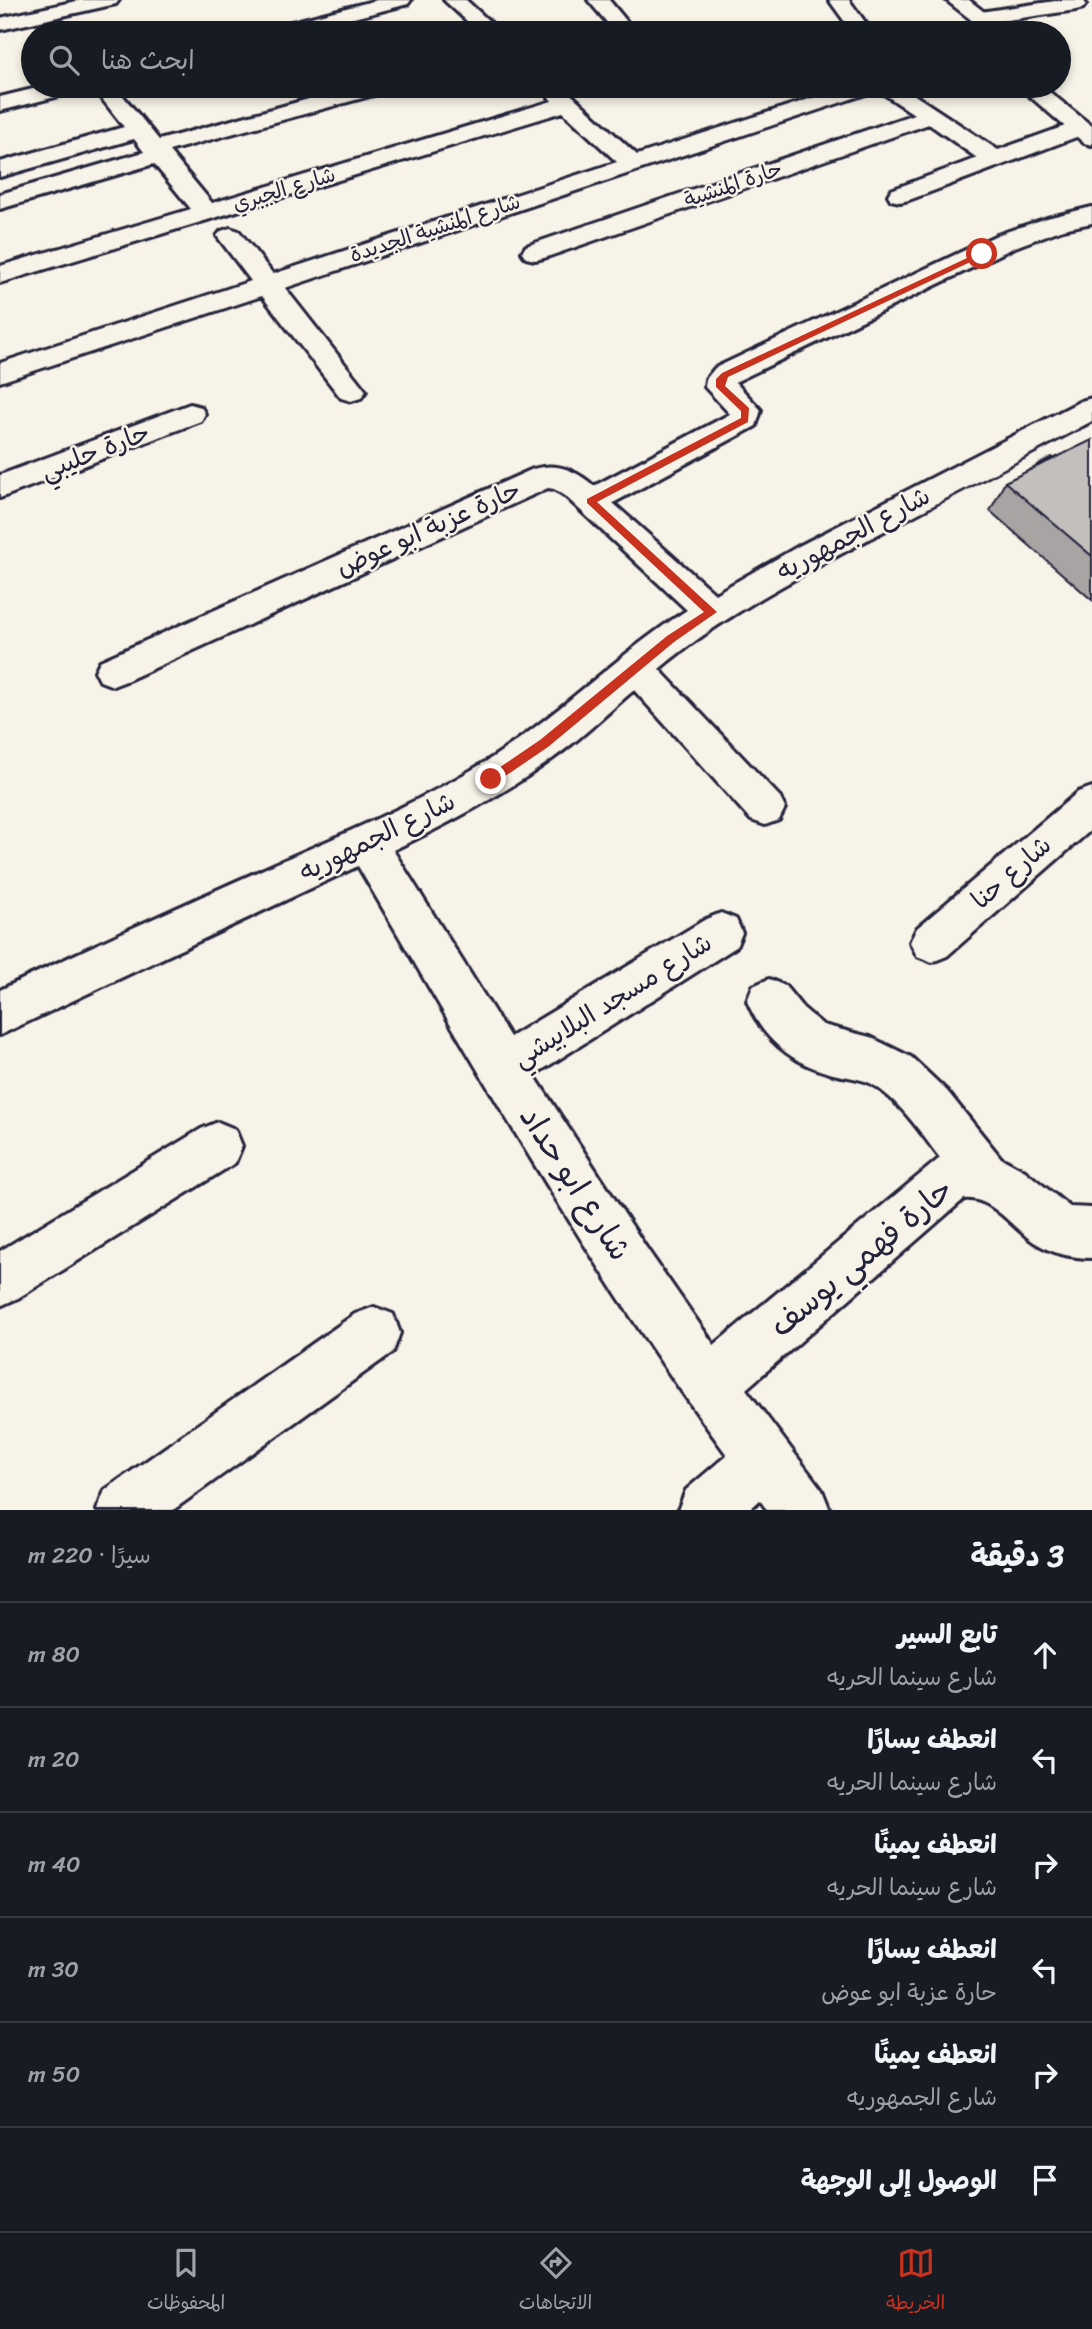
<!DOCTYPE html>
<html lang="ar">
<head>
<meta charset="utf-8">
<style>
  :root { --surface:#171b24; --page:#242831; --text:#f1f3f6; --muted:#9ea1a6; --line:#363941; --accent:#c8321e }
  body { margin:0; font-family:Sriracha,"Playpen Sans Arabic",sans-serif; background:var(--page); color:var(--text); direction:rtl }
  .stop { position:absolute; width:21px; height:21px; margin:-16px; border:5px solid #c8321e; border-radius:50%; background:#fff }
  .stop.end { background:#c8321e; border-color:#fff; box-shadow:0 2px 7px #0008 }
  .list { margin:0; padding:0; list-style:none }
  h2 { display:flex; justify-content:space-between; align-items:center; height:91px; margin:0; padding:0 28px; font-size:30px }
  h2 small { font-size:23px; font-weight:400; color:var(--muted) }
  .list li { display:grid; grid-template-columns:46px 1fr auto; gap:21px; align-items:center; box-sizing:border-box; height:105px; padding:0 28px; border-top:2px solid var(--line) }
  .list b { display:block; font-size:26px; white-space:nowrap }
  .list p { margin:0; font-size:23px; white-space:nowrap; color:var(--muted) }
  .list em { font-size:23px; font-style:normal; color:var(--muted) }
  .icon { flex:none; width:38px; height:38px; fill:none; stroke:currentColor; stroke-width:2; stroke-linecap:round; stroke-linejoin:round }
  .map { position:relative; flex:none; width:1092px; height:1510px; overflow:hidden; direction:ltr }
  .search { position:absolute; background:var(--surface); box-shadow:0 4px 10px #0003; left:21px; right:21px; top:21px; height:77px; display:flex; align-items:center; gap:18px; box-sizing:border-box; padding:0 24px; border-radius:38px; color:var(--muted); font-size:26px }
  .sheet { height:721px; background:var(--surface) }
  nav { display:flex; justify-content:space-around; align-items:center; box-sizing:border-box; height:98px; border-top:2px solid var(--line); background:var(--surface); font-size:19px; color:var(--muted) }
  nav a { display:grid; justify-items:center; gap:4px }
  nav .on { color:var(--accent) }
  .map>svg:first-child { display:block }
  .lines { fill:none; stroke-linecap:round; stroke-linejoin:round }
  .minor-casing { stroke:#22223b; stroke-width:6 }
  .major-casing { stroke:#22223b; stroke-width:6 }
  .minor { fill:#f7f3e8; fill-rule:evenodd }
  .major { fill:#f7f3e8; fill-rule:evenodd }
  .wall { fill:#a7a4a3; stroke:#22223b; stroke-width:2 }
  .building { fill:#c2bfbd; stroke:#22223b; stroke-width:2 }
  .route { fill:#c8321e }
  .labels { text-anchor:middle; stroke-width:5; stroke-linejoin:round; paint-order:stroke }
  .far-street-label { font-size:21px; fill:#22223b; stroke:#f7f3e8 }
  .street-label { font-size:26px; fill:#22223b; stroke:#f7f3e8 }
  .near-street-label { font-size:32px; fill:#22223b; stroke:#f7f3e8 }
</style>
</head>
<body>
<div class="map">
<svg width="1092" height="1510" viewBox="0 0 1092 1510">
  <rect width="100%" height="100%" fill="#f7f3e8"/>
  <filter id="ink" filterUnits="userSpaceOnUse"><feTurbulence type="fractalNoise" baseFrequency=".0143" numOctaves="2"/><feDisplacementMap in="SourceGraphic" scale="14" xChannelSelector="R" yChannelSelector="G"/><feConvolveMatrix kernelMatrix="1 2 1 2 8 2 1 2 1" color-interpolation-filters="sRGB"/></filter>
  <g filter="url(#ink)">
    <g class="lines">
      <g class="minor-casing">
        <path id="minor" d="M81,0H119L116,4L0,30V18Z
          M377,0H411L408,4L296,33H262L265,29Z
          M444,0H466L502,33H480Z
          M588,0H609L633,29L630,33H616Z
          M829,0H849L873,33H853Z
          M1062,0H1083L1086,4L1083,8L1076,10L980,24L973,22L970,18L973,14L980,12Z
          M45,86H82L79,91L0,111V97Z
          M92,86H115L159,140L356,86H391L388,91L169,151L212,203L552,101L540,86H562L637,155L849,86H901L998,150L1079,121L1087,123L1091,128L1087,133L909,200L900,202L891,200L888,195L891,190L977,158L929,124L544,258L535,260L526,258L522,252L526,246L914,114L878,90L285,288L366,391L361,398L351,401L341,398L262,296L0,382V363L251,281L217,236L221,231L230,228L239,231L273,274L617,162L563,112L0,283V266L191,209L154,164L0,209V194L144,152L134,139L0,177V162L124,127Z
          M1092,207V223L1063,229L1015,247L735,382L761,410L756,426L613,503L715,594L797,547L1081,401L1092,398V421C1017,461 942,501 867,540C796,578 721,617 659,669L779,796L785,808L779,820L765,825L751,820L634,690C608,712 583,737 556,756C505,794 450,823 393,850L510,1037L706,919L721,913L736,919L742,933L736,947L534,1075L647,1249L714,1345L940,1158C920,1132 899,1099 870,1083C859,1078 845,1077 833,1074C793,1064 763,1040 747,1001L753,986L769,979L785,986L802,1007L823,1025L870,1037L911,1057L947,1091L1001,1158L1025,1171L1070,1207L1092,1208V1258C1072,1258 1051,1253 1034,1242C1012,1228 992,1196 964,1199L746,1389L822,1490L830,1510H767L760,1500L749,1510H678L686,1490L727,1455C590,1268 475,1066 358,866L0,1035V990C91,946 183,905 275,864C343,834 411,806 475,768C552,723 613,657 687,610L564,495L554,489L548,488L126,681L113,686L100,681L95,671L100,661L533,469C556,462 576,470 594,486L730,414L705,387L706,379L715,368L997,235L1047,218Z
          M190,404L201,407L205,414L201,421L0,498V475Z
          M1092,787V829L947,956L932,962L917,956L910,942L917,928L1078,792Z
          M218,1122L235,1129L242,1146L235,1163L18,1298L0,1306V1251L201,1129Z
          M374,1307L393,1314L400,1333L393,1352L173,1510H97L105,1490L355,1314Z"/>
      </g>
      <g class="major-casing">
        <path id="major" d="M946,0H969L1011,33H988Z
          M1018,86H1042L1092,126V145L1084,143Z"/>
      </g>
      <use href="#minor" class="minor"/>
      <use href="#major" class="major"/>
    </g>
    <path class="wall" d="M1092,440V600L990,511L1005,482L1036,467L1037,465L1054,459Z"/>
    <path class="building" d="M1092,440V556L1005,482Z
      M1052,457L1054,459L1038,466L1037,465Z"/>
  </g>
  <path class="route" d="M982,251L985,255L728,377L725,386L749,408L748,422L597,502L717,612L674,642L548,747L495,783H487V776L540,740L667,636L704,612L587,503V499L741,418V411L716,387V379L722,373Z"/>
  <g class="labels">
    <g class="far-street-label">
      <text transform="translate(733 184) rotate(-19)" y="7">حارة المنشية</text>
      <text transform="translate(284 189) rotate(-17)" y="7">شارع الجبري</text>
      <text transform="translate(435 228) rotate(-18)" y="7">شارع المنشية الجديدة</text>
    </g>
    <g class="street-label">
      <text transform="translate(95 451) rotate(-21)" y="9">حارة حليبي</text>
      <text transform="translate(428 528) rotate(-24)" y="9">حارة عزبة ابو عوض</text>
      <text transform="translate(853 533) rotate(-28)" y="9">شارع الجمهوريه</text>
      <text transform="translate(377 836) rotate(-26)" y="9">شارع الجمهوريه</text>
      <text transform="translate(1011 872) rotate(-41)" y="9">شارع حنا</text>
      <text transform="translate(612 1000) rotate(-32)" y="9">شارع مسجد البلابيشي</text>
    </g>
    <g class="near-street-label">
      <text transform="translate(576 1183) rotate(57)" y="11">شارع ابو حداد</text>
      <text transform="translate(861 1257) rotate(-40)" y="11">حارة فهمي يوسف</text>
    </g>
  </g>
</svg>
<div class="stop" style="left:982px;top:254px"></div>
<div class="stop end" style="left:491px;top:779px"></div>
<div class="search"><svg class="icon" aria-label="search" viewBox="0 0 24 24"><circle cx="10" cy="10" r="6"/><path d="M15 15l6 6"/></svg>ابحث هنا</div>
</div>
<section class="sheet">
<h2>3 دقيقة<small>سيرًا · 220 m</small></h2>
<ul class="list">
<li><svg class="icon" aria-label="ahead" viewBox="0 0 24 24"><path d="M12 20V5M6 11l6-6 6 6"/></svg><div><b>تابع السير</b><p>شارع سينما الحريه</p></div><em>80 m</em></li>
<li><svg class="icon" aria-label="left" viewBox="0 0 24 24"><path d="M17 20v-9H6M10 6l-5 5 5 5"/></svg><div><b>انعطف يسارًا</b><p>شارع سينما الحريه</p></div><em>20 m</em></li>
<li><svg class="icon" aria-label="right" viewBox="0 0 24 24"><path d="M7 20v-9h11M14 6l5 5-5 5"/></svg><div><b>انعطف يمينًا</b><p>شارع سينما الحريه</p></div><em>40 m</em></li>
<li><svg class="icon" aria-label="left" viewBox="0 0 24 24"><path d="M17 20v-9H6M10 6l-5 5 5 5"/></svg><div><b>انعطف يسارًا</b><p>حارة عزبة ابو عوض</p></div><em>30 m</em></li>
<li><svg class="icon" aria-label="right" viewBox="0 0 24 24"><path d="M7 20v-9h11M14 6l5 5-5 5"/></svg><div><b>انعطف يمينًا</b><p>شارع الجمهوريه</p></div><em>50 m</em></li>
<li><svg class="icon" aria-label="arrive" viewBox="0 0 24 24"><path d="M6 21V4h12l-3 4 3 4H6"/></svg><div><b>الوصول إلى الوجهة</b></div></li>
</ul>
</section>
<nav>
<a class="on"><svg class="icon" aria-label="map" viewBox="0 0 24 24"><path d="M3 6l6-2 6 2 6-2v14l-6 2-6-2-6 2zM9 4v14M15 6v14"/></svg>الخريطة</a>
<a><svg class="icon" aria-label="directions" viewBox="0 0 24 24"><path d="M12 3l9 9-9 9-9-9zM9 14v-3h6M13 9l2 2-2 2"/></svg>الاتجاهات</a>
<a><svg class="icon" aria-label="saved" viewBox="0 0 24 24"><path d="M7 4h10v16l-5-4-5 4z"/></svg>المحفوظات</a>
</nav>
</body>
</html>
